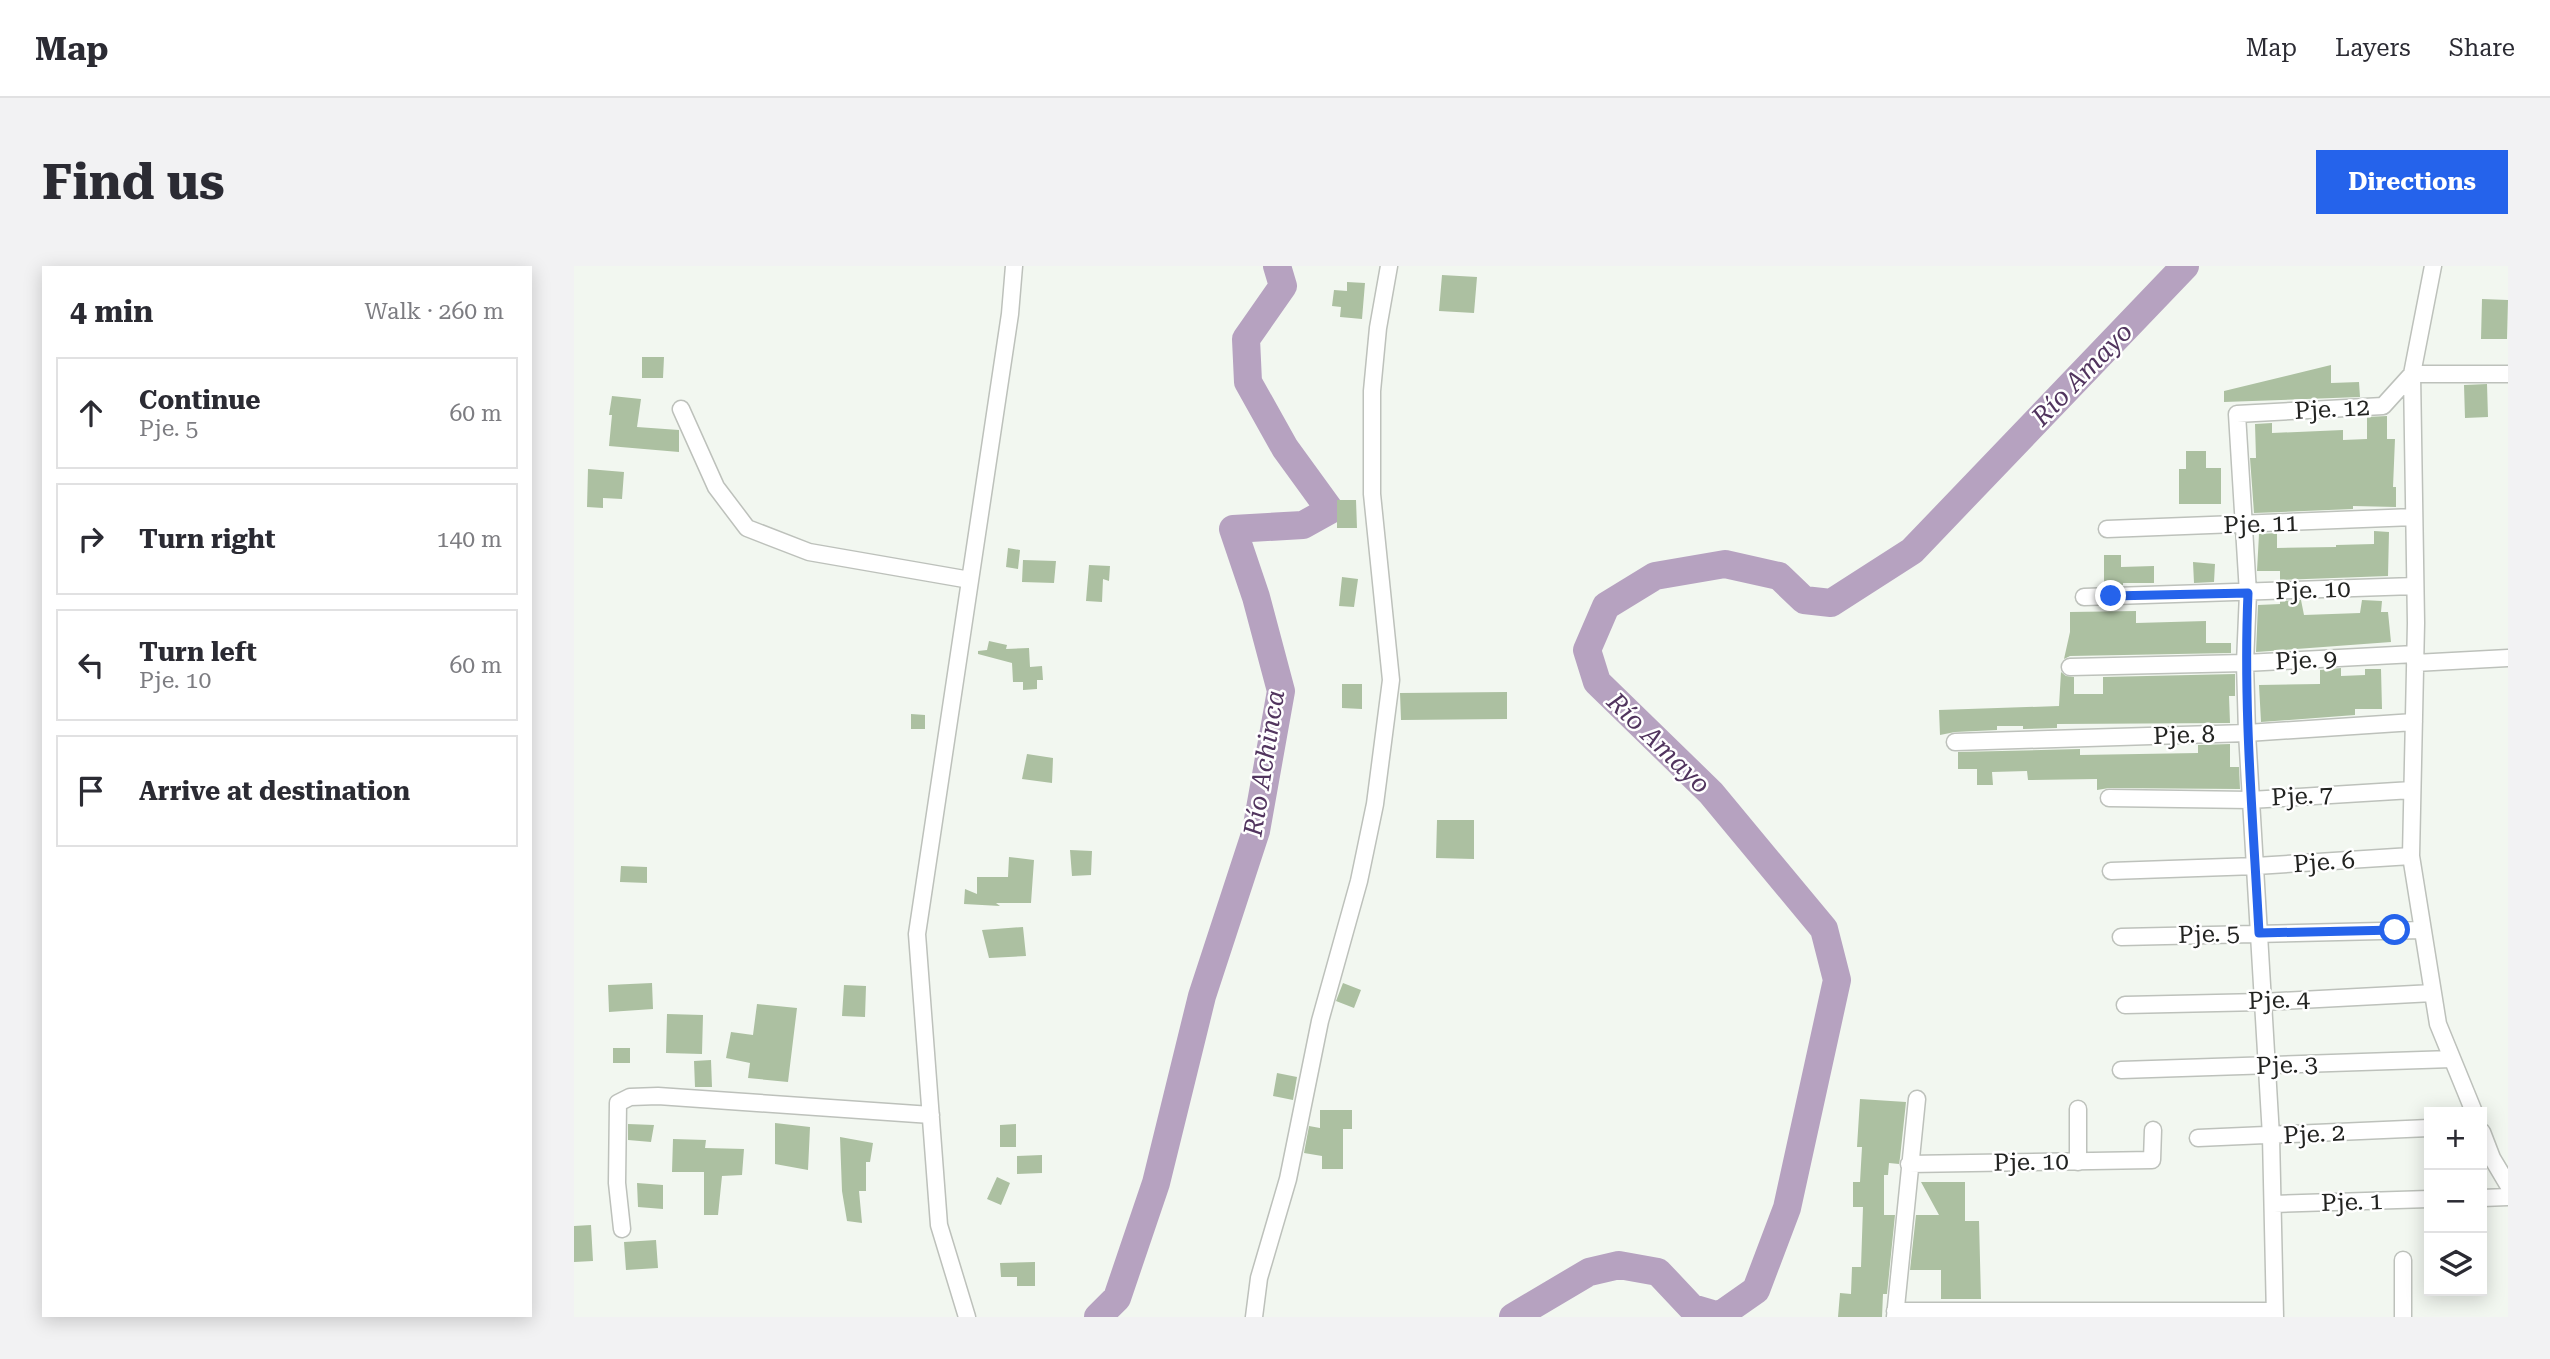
<!DOCTYPE html>
<html lang="en">
<head>
<meta charset="utf-8">
<style>
  :root { --surface:#fff; --page:#f2f2f3; --text:#2b2b33; --muted:#7c7c81; --line:#e1e1e2; --accent:#2563eb }
  body { margin:0; font-family:"Roboto Serif",serif; background:var(--page); color:var(--text) }
  .controls { position:absolute; right:21px; bottom:21px; display:grid; overflow:hidden; border-radius:0px; box-shadow:0 4px 18px #0003 }
  .controls button { width:63px; height:63px; display:grid; place-items:center; padding:0; border:0; border-bottom:2px solid var(--line); background:var(--surface); color:var(--text); font:35px sans-serif }
  .stop { position:absolute; width:21px; height:21px; margin:-16px; border:5px solid #2563eb; border-radius:50%; background:#fff }
  .stop.end { background:#2563eb; border-color:#fff; box-shadow:0 2px 7px #0008 }
  .list { margin:0; padding:0; list-style:none }
  h2 { display:flex; justify-content:space-between; align-items:center; height:91px; margin:0; padding:0 28px; font-size:30px }
  h2 small { font-size:23px; font-weight:400; color:var(--muted) }
  .list li { display:grid; grid-template-columns:46px 1fr auto; gap:21px; align-items:center; box-sizing:border-box; height:112px; margin:0 14px 14px; padding:0 14px; border:2px solid var(--line); border-radius:0px }
  .list b { display:block; font-size:26px; white-space:nowrap }
  .list p { margin:0; font-size:23px; white-space:nowrap; color:var(--muted) }
  .list em { font-size:23px; font-style:normal; color:var(--muted) }
  .icon { flex:none; width:38px; height:38px; fill:none; stroke:currentColor; stroke-width:2; stroke-linecap:round; stroke-linejoin:round }
  .map { position:relative; flex:none; width:1934px; height:1051px; overflow:hidden; border-radius:0px }
  header { display:flex; align-items:center; gap:42px; box-sizing:border-box; height:98px; padding:0 35px; background:var(--surface); border-bottom:2px solid var(--line) }
  header strong { font-size:33px }
  nav { display:flex; gap:38px; margin-inline-start:auto; font-size:24px }
  .intro { display:flex; align-items:center; justify-content:space-between; box-sizing:border-box; height:168px; padding:0 42px }
  h1 { margin:0; font-size:49px }
  .button { padding:18px 32px; border-radius:0px; background:var(--accent); color:#fff; font-size:24px; font-weight:700 }
  main { display:flex; gap:42px; padding:0 42px }
  aside { flex:1; background:var(--surface); border-radius:0px; box-shadow:0 4px 18px #0003 }
  .map>svg:first-child { display:block }
  .lines { fill:none; stroke-linecap:round; stroke-linejoin:round }
  .river { stroke:#b6a2c0; stroke-width:28 }
  .building { fill:#acc0a1 }
  .minor-casing { stroke:#bdc1bb; stroke-width:19 }
  .minor { stroke:#fff; stroke-width:16 }
  .route { stroke:#2563eb; stroke-width:9 }
  .labels { text-anchor:middle; stroke-width:5; stroke-linejoin:round; paint-order:stroke }
  .street-label { font-size:24px; fill:#222321; stroke:#fff }
  .water-label { font-size:26px; font-style:italic; fill:#51345e; stroke:#fff }
</style>
</head>
<body>
<header>
<strong>Map</strong>
<nav><a>Map</a><a>Layers</a><a>Share</a></nav>
</header>
<div class="intro"><h1>Find us</h1><a class="button">Directions</a></div>
<main>
<aside>
<h2>4 min<small>Walk · 260 m</small></h2>
<ul class="list">
<li><svg class="icon" aria-label="ahead" viewBox="0 0 24 24"><path d="M12 20V5M6 11l6-6 6 6"/></svg><div><b>Continue</b><p>Pje. 5</p></div><em>60 m</em></li>
<li><svg class="icon" aria-label="right" viewBox="0 0 24 24"><path d="M7 20v-9h11M14 6l5 5-5 5"/></svg><div><b>Turn right</b></div><em>140 m</em></li>
<li><svg class="icon" aria-label="left" viewBox="0 0 24 24"><path d="M17 20v-9H6M10 6l-5 5 5 5"/></svg><div><b>Turn left</b><p>Pje. 10</p></div><em>60 m</em></li>
<li><svg class="icon" aria-label="arrive" viewBox="0 0 24 24"><path d="M6 21V4h12l-3 4 3 4H6"/></svg><div><b>Arrive at destination</b></div></li>
</ul>
</aside>
<div class="map">
<svg width="1934" height="1051" viewBox="0 0 1934 1051">
  <rect width="100%" height="100%" fill="#f2f7f0"/>
  <g class="lines">
    <path class="river" d="M524,1051L543,1032L582,917L628,730L682,565L707,425L682,331L659,263L729,259L756,244L711,182L674,116L672,73L709,20L703,0
      M939,1051L1015,1006L1045,999L1084,1006L1118,1042L1145,1050L1182,1024L1213,942L1263,714L1250,663L1137,527L1023,416L1013,384L1032,340L1081,310L1151,298L1205,310L1230,334L1257,337L1338,285L1611,0"/>
  </g>
  <path class="building" d="M868,9L903,11L900,47L865,45Z
    M773,16L791,17L788,53L766,51L767,41L758,40L760,24L773,25Z
    M1908,33L1934,34L1933,73H1907Z
    M68,91H90L89,112H68Z
    M1757,99V117L1785,116L1786,131L1650,136V125Z
    M1913,118L1914,151L1891,152L1890,119Z
    M38,130L67,133L63,161L105,164V186L35,180L38,149H35Z
    M1813,150V173H1821L1819,221H1822V241L1779,240V243L1680,247L1676,192H1682L1681,158L1698,157V167L1769,164V174L1793,173V151Z
    M1612,185H1632V202H1647V238H1605V203H1612Z
    M14,203L50,206L48,233L29,232V242L13,241Z
    M763,234H782L783,262H763Z
    M1800,265L1815,266L1814,310L1706,314V305H1683L1685,268L1703,267V282L1762,281V279L1800,278Z
    M434,282L446,284L444,303L432,301Z
    M1530,289H1547V301L1580,300V317H1549V319L1530,320Z
    M449,294L482,295L480,317L448,316Z
    M1619,296L1641,298L1640,316L1620,317Z
    M515,299L536,300L535,315L529,313L528,336L512,335Z
    M768,311L784,313L780,341L765,340Z
    M1727,334L1730,349L1786,347L1788,334L1808,335L1807,346H1814L1817,376L1682,386L1684,339L1706,338V335Z
    M1562,345V357L1632,355V377H1657V387L1496,390L1490,393L1496,366V346Z
    M415,375L433,379L432,383L455,382L456,401L468,400L469,414H463V423L449,424V416H439L438,397L404,388V385L413,384Z
    M1767,402V410L1791,409V403H1807L1808,443H1781V449L1687,456L1685,419L1746,418V404Z
    M1487,406L1492,410L1500,411V428H1529V411L1661,408V430H1655L1656,457L1483,458V462L1449,463V460H1423V464L1381,466L1366,469L1365,444L1485,440Z
    M768,418H788V443L768,442Z
    M933,426V453L827,454L826,427Z
    M337,448L351,449V463H337Z
    M1656,478V501H1665L1666,523L1535,522L1523,524V513L1454,514L1453,505L1418,506L1419,519H1403V503H1384V486L1506,483V489L1624,487V479Z
    M453,488L479,492L478,517L448,513Z
    M863,554H900V593L862,592Z
    M496,584L518,585L517,609L498,610Z
    M435,591L460,594L457,637H422L426,640L390,638L391,623L403,628V611H434Z
    M47,600L73,601V617L46,616Z
    M449,661L452,690L415,692L408,664Z
    M78,717L79,743L35,746L34,719Z
    M769,717L787,724L780,742L762,735Z
    M270,719L292,720L291,751L268,750Z
    M183,738L223,742L214,816L174,812L176,797L152,792L157,766L179,769Z
    M93,748L129,749L128,788L92,787Z
    M39,782H56V797H39Z
    M137,794L138,821H121L120,795Z
    M703,807L723,811L719,834L699,830Z
    M1286,833L1332,836L1326,892L1325,898L1315,897L1314,909H1310V949H1321L1313,1028H1309L1308,1051H1264L1266,1027L1277,1028L1278,1001H1287L1289,941H1279V916H1286L1288,881H1283Z
    M746,844H778V863H769V903H748V890L730,887L735,860L746,862Z
    M201,857L236,861L234,904L201,898Z
    M54,858L80,859L77,876L54,874Z
    M442,858V881H426V859Z
    M266,871L299,877L296,896H292V925H285L288,957L273,955L268,925Z
    M99,873L132,874L131,882L170,883L168,909L148,910L144,949H130V906H98Z
    M468,889V907L443,908V890Z
    M423,911L436,917L427,939L413,933Z
    M1347,916H1391V955H1405L1407,1033H1367V1004H1336L1342,949H1365Z
    M63,917L89,919V943L64,941Z
    M17,959L19,995L0,996V960Z
    M82,974L84,1002L52,1004L50,976Z
    M461,996V1020H443V1011H427L426,997Z"/>
  <g class="lines">
    <g class="minor-casing">
      <path id="minor" d="M1859,0L1838,108L1842,357L1837,590L1864,758L1900,846
        M1838,108H1934
        M107,143L142,221L173,262L235,286L396,314
        M1533,263L1840,251
        M1510,331L1841,320
        M1841,397L1934,392
        M1496,401L1671,397L1841,388
        M1381,476L1673,467L1840,456
        M1535,532L1676,534L1838,524
        M1537,605L1682,600L1837,590
        M1547,671L1849,664
        M1551,739L1688,736L1859,727
        M1547,804L1878,793
        M1504,843V896
        M1908,866L1918,892L1934,919
        M1624,872L1855,862
        M1335,898L1578,894L1579,864
        M1908,932L1934,931
        M1700,938L1855,933
        M48,963L43,917L44,837L56,831L84,830L357,849
        M1829,994V1051
        M1321,1045H1701
        M393,1051L365,959L343,668L436,48L440,0
        M680,1051L685,1012L714,913L746,755L785,615L801,538L817,414L798,228V125L804,62L815,0
        M1321,1051L1343,833
        M1701,1051L1697,870L1673,467L1671,397L1674,327L1663,148L1809,140L1838,108"/>
    </g>
    <use href="#minor" class="minor"/>
  </g>
  <g class="lines">
    <path class="route" d="M1537,330L1674,327C1669,441 1679,553 1685,667L1821,664"/>
  </g>
  <g class="labels">
    <g class="street-label">
      <text transform="translate(1758 143) rotate(-3)" y="8">Pje. 12</text>
      <text transform="translate(1687 258) rotate(-2)" y="8">Pje. 11</text>
      <text transform="translate(1739 324) rotate(-2)" y="8">Pje. 10</text>
      <text transform="translate(1732 394) rotate(-3)" y="8">Pje. 9</text>
      <text transform="translate(1610 469) rotate(-2)" y="8">Pje. 8</text>
      <text transform="translate(1728 530) rotate(-3)" y="8">Pje. 7</text>
      <text transform="translate(1750 596) rotate(-4)" y="8">Pje. 6</text>
      <text transform="translate(1635 668) rotate(-2)" y="8">Pje. 5</text>
      <text transform="translate(1705 734) rotate(-2)" y="8">Pje. 4</text>
      <text transform="translate(1713 799) rotate(-2)" y="8">Pje. 3</text>
      <text transform="translate(1740 868) rotate(-3)" y="8">Pje. 2</text>
      <text transform="translate(1457 896) rotate(-1)" y="8">Pje. 10</text>
      <text transform="translate(1778 936) rotate(-2)" y="8">Pje. 1</text>
    </g>
    <g class="water-label">
      <text transform="translate(1508 108) rotate(-46)" y="9">Río Amayo</text>
      <text transform="translate(1085 477) rotate(44)" y="9">Río Amayo</text>
      <text transform="translate(690 497) rotate(-81)" y="9">Río Achinca</text>
    </g>
  </g>
</svg>
<div class="controls">
<button>+</button>
<button>−</button>
<button><svg class="icon" aria-label="layers" viewBox="0 0 24 24"><path d="M12 4l9 5-9 5-9-5zM3 14l9 5 9-5"/></svg></button>
</div>
<div class="stop" style="left:1821px;top:664px"></div>
<div class="stop end" style="left:1537px;top:330px"></div>
</div>
</main>
</body>
</html>
